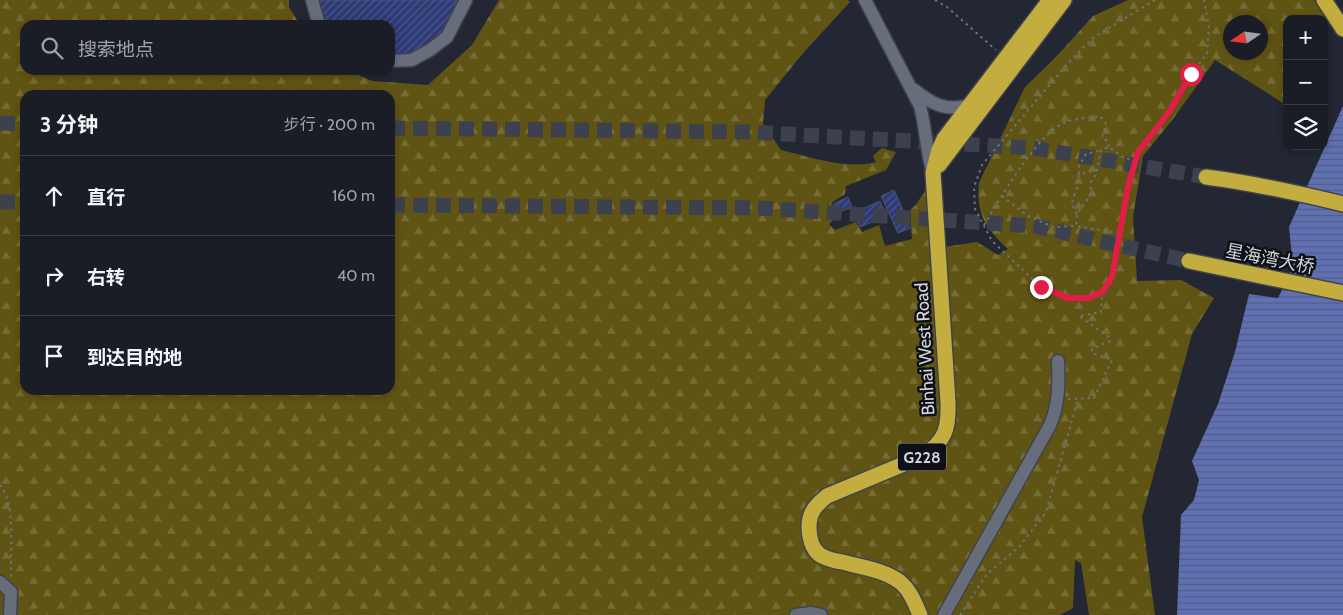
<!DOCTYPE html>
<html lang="zh">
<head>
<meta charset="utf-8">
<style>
  :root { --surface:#1a1d26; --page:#23262e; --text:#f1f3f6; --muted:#9fa2a7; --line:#383b43 }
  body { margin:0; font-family:Cabin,"Noto Sans SC",sans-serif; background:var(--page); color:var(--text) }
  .controls { position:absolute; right:15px; top:15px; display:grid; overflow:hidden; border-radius:10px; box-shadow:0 2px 8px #0003 }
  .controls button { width:45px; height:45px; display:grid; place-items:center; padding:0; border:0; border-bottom:1px solid var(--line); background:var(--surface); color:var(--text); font:25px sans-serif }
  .compass { position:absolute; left:1223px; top:15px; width:45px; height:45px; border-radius:50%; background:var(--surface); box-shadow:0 2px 8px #0003; rotate:257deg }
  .stop { position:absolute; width:15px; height:15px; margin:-11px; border:4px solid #e11d48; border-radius:50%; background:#fff }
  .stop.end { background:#e11d48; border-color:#fff; box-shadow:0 1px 5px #0008 }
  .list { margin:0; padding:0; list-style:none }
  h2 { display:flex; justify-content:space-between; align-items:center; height:65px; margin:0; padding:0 20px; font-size:21px }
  h2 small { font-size:16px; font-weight:400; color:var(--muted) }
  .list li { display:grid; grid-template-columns:32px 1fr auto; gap:15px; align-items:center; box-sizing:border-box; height:80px; padding:0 20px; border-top:1px solid var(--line) }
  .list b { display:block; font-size:19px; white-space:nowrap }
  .list em { font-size:16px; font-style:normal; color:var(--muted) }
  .icon { flex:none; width:28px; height:28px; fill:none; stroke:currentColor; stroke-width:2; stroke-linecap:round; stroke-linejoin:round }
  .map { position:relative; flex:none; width:1343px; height:615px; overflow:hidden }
  .search { position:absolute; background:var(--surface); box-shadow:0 2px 8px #0003; left:20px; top:20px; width:375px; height:55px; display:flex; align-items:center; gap:12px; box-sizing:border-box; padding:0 18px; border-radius:15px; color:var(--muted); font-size:19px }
  .panel { position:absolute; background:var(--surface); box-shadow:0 2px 8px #0003; left:20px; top:90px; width:375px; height:305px; border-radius:15px }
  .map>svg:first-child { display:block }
  .forest { fill:url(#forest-firs); fill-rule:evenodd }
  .water { fill:url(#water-rules) }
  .building { fill:url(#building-hatch); stroke:#4e5361 }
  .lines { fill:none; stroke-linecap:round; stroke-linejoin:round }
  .highway-tunnel { stroke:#3d414d; stroke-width:15; stroke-dasharray:15 8; stroke-linecap:butt }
  .minor-casing { stroke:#40434e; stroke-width:15 }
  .highway-casing { stroke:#40434e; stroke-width:18 }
  .path { stroke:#6d717b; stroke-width:2; stroke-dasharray:2.5 4; stroke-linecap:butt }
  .minor { stroke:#686d7c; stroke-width:12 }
  .highway { stroke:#c3ad3e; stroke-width:15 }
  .route { stroke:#e11d48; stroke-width:6 }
  .labels { text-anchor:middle; stroke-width:5; stroke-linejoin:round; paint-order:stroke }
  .shield { fill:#0e1016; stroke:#989ba2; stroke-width:1 }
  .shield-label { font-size:16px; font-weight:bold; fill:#d3d6de }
  .street-label { font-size:18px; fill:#d3d6de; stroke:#0e1016 }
</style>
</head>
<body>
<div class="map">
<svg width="1343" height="615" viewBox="0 0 1343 615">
  <defs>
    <pattern id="forest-firs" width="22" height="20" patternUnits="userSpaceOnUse" patternTransform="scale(1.25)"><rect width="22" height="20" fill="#605414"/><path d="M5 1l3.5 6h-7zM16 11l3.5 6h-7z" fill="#766c36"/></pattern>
    <pattern id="water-rules" width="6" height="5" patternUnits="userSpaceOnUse" patternTransform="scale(1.25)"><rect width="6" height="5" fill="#5f71b2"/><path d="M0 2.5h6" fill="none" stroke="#525d86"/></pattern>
    <pattern id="building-hatch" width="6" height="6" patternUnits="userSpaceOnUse" patternTransform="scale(1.25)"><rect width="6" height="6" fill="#2d3a76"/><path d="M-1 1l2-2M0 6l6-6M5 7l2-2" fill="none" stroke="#4b5689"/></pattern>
  </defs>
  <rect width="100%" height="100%" fill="#232733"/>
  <path class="forest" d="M0,0H289V7L300,25H25V70H347L372,81L428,85L472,45L499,0H848L850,2L804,52L765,100L763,124L781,150C811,157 845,170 876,162L873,156L882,148L896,152L886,170L846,186L845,194L831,203L836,217L829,224L835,230L856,222L862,232L879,225L885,246L912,239L910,210L916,205L929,184L931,249L977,242L998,255L1008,249C986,228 976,215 979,183L1025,87L1056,57L1093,16L1128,0H1314L1324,16L1322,19H1287V96L1283,103L1215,60L1173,119L1143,156L1133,217L1137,281L1181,280L1214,298L1192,334L1142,517L1155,615H1089L1081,563L1075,560L1073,608L1060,615H0ZM1230,22H1260V52H1230ZM25,95H390V390H25Z"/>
  <path class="water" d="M1343,106V615H1177L1181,515L1194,500L1199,480L1192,461L1218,404L1235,352L1249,294L1278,298L1293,267L1289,227Z"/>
  <path class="building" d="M316,0H457L452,16L441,33L426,46L405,55L390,57V25H327L320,14Z
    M894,190L911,228L898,233L881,196Z
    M848,197L852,207L837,213L833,204Z
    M880,201L886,216L860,227L854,213Z"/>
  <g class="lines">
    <path class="highway-tunnel" d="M0,123L25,124
      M390,128L750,132L1033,148L1206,177
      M0,202H25
      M390,205L760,208L1034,226L1189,261"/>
    <g class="minor-casing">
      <path id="minor" d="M312,0L319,25
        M865,0L920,106C926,128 926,151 933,173
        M390,61L412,60L430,50L447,37L466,0
        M913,89C932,104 945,112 970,105
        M0,582L11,592L10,615
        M796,615L811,613L821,615
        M944,615L1050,425C1059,404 1059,384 1058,361"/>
    </g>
    <g class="highway-casing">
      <path id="highway" d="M1324,0L1343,29
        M939,165L1064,0
        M1206,177C1253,183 1298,193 1343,204
        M1189,261L1343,293
        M920,615C915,603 910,590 900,582C884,570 861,567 842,562C835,561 827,559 820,555C812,549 809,537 809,527C809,512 816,505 827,496L923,456C945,441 949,429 948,402L933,173L939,150L944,139L1050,0"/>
    </g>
    <path class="path" d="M935,0L947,7L996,50
      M1155,0L1094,37L1068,63L982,165L974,187L975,209L992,241L1041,287L1068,299L1089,298L1102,292L1112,277L1128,187L1138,152L1169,112L1191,74L1207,54L1209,28L1204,0
      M1079,174V166L1086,154L1101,150
      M1002,196L1028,216L1053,227L1076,226
      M1077,214C1070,202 1072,202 1076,190C1078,185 1077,180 1079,174L1096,170
      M984,225C1001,198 1037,133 1066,122C1076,118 1090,118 1100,116L1106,124L1102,137L1108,142L1109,147
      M1119,233L1076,226L1077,214L1090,196L1091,182L1096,174L1101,150L1109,147L1124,158L1136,160
      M1068,399L1094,398L1112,360L1092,353V349L1110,341L1109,337L1079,316L1101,312L1102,292
      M0,485C16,502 10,553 11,577
      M960,615L987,574L1020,546L1046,512L1078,399"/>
    <use href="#minor" class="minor"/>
    <use href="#highway" class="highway"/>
  </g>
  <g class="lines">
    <path class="route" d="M1041,287L1068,298H1089L1102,292L1112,277L1128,187L1138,152L1169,112L1191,74"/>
  </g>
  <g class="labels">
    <rect class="shield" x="898" y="443.5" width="48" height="27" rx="4"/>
    <g class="shield-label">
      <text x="922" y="463">G228</text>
    </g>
    <g class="street-label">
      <text transform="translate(1270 259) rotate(11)" y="6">星海湾大桥</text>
      <text transform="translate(925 349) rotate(-93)" y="6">Binhai West Road</text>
    </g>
  </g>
</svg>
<div class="controls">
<button>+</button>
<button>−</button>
<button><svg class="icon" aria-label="layers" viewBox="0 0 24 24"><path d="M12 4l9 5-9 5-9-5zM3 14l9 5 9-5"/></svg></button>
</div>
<svg class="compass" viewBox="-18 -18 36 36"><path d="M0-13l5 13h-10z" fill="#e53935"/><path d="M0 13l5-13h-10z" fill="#9fa2a7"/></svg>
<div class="stop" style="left:1191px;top:74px"></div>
<div class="stop end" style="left:1041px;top:287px"></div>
<div class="search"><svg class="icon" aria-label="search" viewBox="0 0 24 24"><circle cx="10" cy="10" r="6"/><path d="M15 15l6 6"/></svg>搜索地点</div>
<section class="panel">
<h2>3 分钟<small>步行 · 200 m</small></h2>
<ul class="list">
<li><svg class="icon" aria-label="ahead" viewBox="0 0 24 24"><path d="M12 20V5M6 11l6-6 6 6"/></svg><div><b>直行</b></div><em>160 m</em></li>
<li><svg class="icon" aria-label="right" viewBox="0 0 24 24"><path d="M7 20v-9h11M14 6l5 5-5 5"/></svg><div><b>右转</b></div><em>40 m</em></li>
<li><svg class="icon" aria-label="arrive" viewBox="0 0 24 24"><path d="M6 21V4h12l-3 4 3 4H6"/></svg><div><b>到达目的地</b></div></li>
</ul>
</section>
</div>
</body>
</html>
